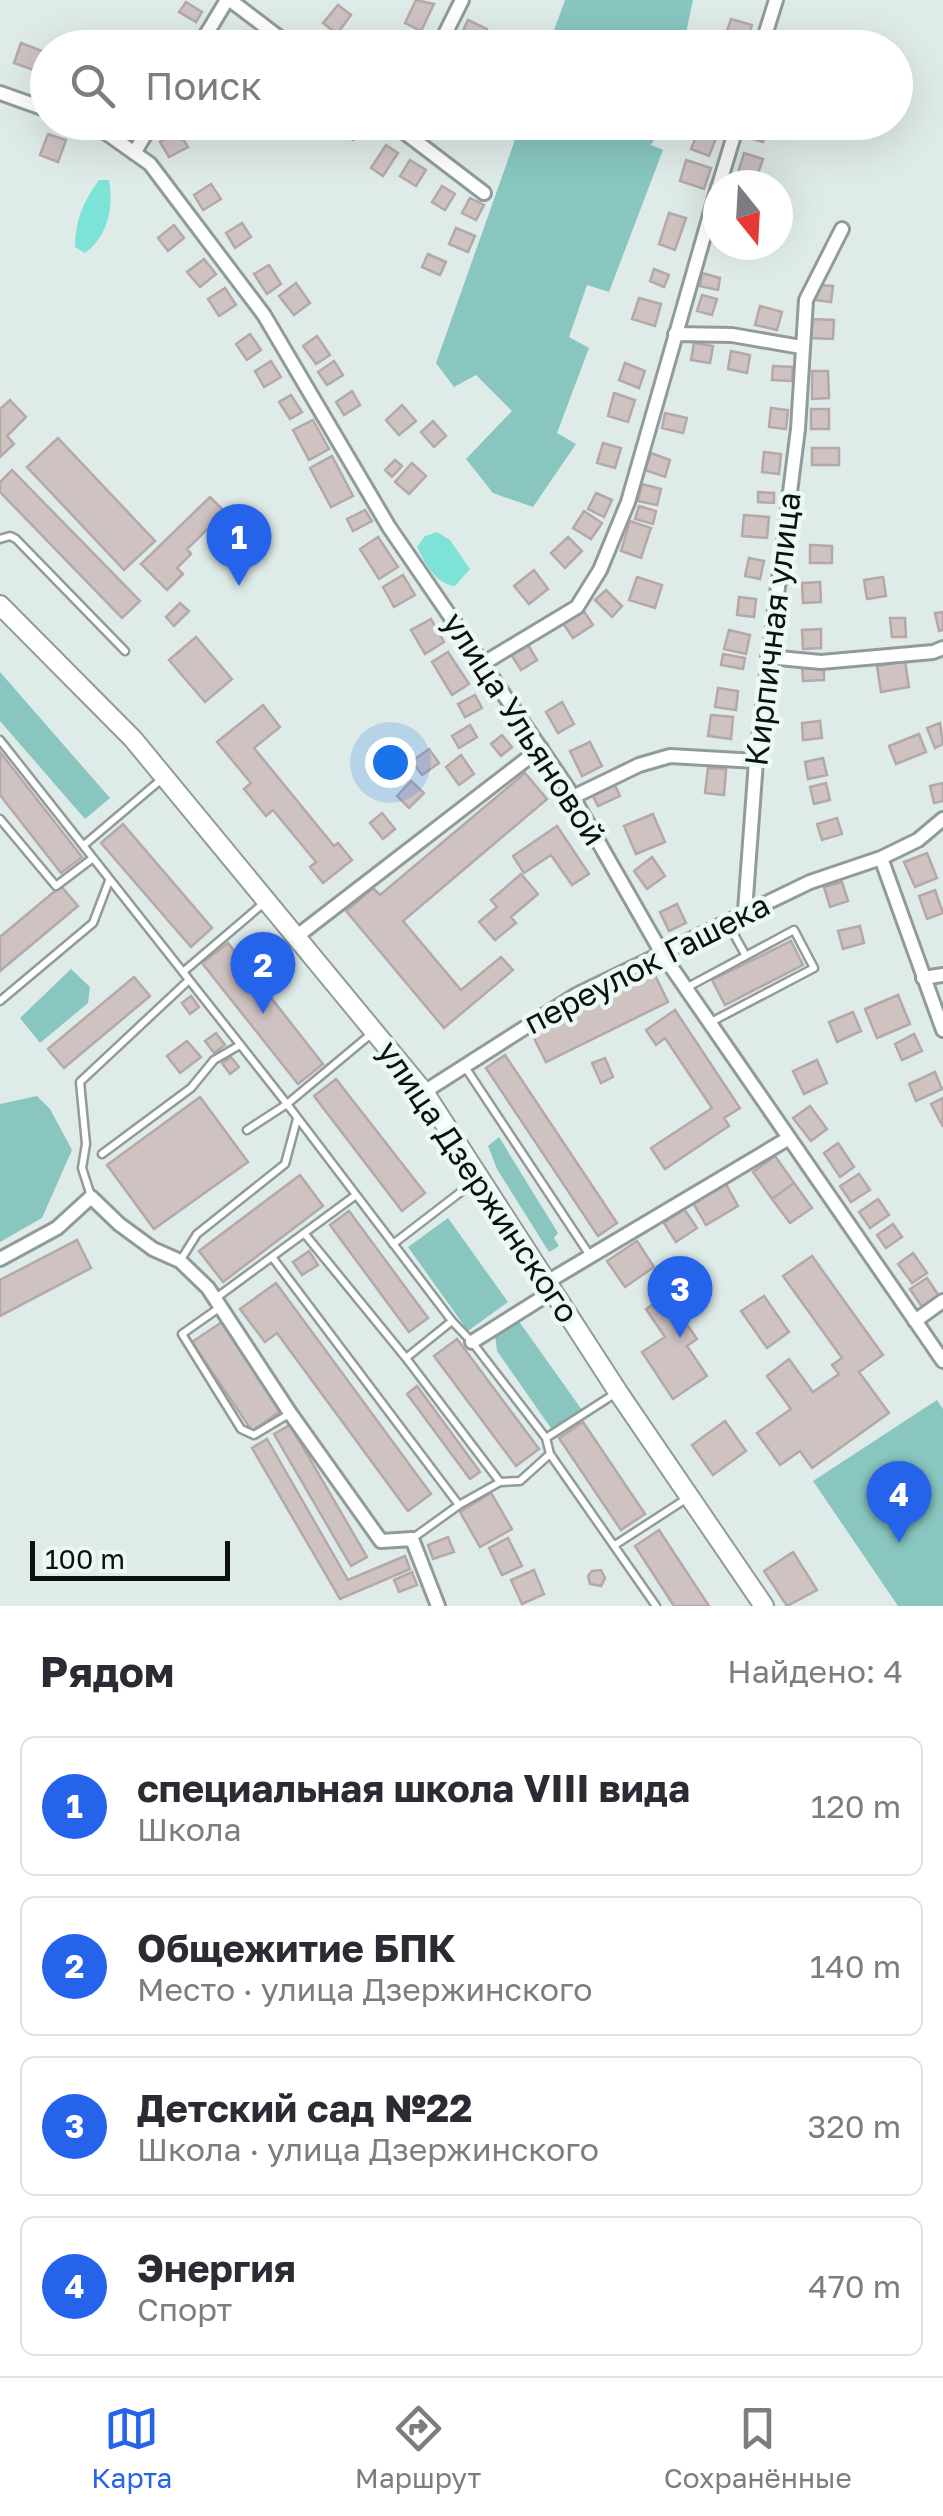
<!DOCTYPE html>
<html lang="ru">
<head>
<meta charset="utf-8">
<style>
  :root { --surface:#fff; --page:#f2f2f3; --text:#2b2b33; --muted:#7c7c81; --line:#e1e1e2; --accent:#2563eb }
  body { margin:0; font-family:"Golos Text",sans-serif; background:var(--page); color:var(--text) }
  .compass { position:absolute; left:703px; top:170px; width:90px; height:90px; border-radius:50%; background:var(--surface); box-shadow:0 10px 40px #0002; rotate:162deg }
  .scale { position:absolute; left:30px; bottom:25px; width:200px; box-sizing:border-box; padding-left:10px; border:5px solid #0c100f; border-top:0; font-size:28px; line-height:35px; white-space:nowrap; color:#0c100f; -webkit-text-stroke:8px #ecf8f6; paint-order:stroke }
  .you { position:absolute; left:390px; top:762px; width:35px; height:35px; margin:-25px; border:8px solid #fff; border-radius:50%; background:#1a73e8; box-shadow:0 0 0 15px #1a73e833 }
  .badge { display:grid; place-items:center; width:65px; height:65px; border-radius:50%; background:var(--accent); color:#fff; font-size:32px; font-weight:700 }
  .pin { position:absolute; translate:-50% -82px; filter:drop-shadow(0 2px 5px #0008) }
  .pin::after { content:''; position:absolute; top:52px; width:35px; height:30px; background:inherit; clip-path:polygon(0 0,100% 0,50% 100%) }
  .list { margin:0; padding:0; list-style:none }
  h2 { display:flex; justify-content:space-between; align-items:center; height:130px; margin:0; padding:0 40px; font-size:42px }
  h2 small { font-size:32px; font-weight:400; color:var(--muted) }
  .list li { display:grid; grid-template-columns:65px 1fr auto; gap:30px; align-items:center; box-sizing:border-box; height:140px; margin:0 20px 20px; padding:0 20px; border:2px solid var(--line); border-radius:15px }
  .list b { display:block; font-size:38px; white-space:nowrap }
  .list p { margin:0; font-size:32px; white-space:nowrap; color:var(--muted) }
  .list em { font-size:32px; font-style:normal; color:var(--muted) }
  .icon { flex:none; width:55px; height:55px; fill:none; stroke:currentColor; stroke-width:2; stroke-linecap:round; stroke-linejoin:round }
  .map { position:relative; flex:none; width:943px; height:1606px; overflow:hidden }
  .search { position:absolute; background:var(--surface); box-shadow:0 10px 40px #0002; left:30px; right:30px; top:30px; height:110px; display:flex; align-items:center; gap:25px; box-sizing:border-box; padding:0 35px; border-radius:55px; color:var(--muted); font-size:38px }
  .sheet { height:770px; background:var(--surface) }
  nav { display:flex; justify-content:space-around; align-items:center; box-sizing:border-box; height:140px; border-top:2px solid var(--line); background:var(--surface); font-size:28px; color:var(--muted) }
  nav a { display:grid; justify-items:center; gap:5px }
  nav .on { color:var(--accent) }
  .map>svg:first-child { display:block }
  .green { fill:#88c6bf }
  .water { fill:#7ee3d7 }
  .building { fill:#cfc3c2; stroke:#b4a8a8; stroke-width:2.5 }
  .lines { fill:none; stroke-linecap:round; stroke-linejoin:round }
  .lane-casing { stroke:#919c9a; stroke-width:11 }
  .street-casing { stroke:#919c9a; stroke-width:18 }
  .secondary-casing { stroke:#919c9a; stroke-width:22 }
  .lane { stroke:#fff; stroke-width:6 }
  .street { stroke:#fff; stroke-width:12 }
  .secondary { stroke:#fff; stroke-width:18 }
  .labels { text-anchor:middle; stroke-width:9; stroke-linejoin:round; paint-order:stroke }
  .street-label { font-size:32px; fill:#0c100f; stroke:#ecf8f6 }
</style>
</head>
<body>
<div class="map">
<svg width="943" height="1606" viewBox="0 0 943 1606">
  <rect width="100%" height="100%" fill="#dfebe9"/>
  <path class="green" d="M565,0H693L683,47H548Z
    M521,123H663L651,145L663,150L609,292L587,285L569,337L589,348L557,433L576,444L533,507L493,493L466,459L512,411L476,375L454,387L436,363Z
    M0,672L110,798L85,819L0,721Z
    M71,969L90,987L88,1003L40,1043L20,1018Z
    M37,1096L50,1109L72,1150L42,1218L0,1242V1104Z
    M499,1137L558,1233L554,1238L559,1246L549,1252L497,1169L488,1146Z
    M448,1218L508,1302L468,1331L408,1247Z
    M518,1320L582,1410L553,1431L497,1351L495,1336Z
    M937,1400L943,1409V1606H898L813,1481Z"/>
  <path class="water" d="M99,180H109C114,207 108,236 85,253L75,247C75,220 83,202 99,180Z
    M437,532L450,540L470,569L455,586C435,584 425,563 417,547L425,536Z"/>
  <path class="building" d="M416,0L434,4L421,31L405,23Z
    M186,2L202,12L196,22L179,12Z
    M338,5L351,15L337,34L323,23Z
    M731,19L752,25L747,40L726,34Z
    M468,20L487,29L478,48L459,39Z
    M246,33L263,44L261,48H237Z
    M775,36L793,43L791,48H770Z
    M21,43L47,53L39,72L14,63Z
    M350,122L365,125L353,140L342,132Z
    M702,122L720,128L709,156L691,149Z
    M750,124L767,129L763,142L746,137Z
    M178,131L188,147L169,157L160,142Z
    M48,134L66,140L58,162L40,155Z
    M386,145L398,153L383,176L371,168Z
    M744,153L763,159L756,179L738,173Z
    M410,160L426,170L416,186L400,176Z
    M686,160L711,168L704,189L680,181Z
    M211,184L221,199L203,210L194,195Z
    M442,186L455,194L445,210L432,202Z
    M470,198L484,205L476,220L462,213Z
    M669,213L686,218L675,250L659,244Z
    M242,223L251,237L235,248L226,233Z
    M174,225L184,238L168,251L158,238Z
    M456,228L475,236L468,252L449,244Z
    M428,254L446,262L440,275L422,267Z
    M204,259L216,274L200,287L187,272Z
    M269,265L281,284L267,294L254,274Z
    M654,269L669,275L664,287L650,281Z
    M702,273L720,278L718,290L700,286Z
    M296,283L310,303L294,315L279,296Z
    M817,285L833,286L831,302L815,300Z
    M225,288L236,305L219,316L208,299Z
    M702,295L717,299L712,315L697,311Z
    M639,298L661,304L655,326L632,319Z
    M760,306L782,312L777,330L755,325Z
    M812,319L834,320L833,339L811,338Z
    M250,334L261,350L247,360L236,344Z
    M317,336L330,355L316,364L303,346Z
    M694,343L713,346L710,363L691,360Z
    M731,351L750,355L747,373L728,369Z
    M271,361L281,377L264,387L255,371Z
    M334,361L343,375L327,385L318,372Z
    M625,363L645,371L639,388L619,380Z
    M773,366L793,367L792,381L772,380Z
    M812,371H828L829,398L812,399Z
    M352,391L360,405L344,415L336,402Z
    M614,393L635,400L628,422L608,416Z
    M291,395L302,412L290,419L279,402Z
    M10,400L26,417L7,436L14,444L0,457V409Z
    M402,405L416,421L399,435L386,420Z
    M771,408L788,410L786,429L769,427Z
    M811,409H829V429H811Z
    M665,413L687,418L683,433L662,428Z
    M313,420L329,449L309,460L293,430Z
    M433,421L446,436L434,447L421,432Z
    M58,438L155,541L124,570L27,467Z
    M603,443L621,448L615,468L597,463Z
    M812,448H839V465H812Z
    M764,452L781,454L779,474L762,472Z
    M651,453L670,460L665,477L645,470Z
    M332,456L353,496L331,507L310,468Z
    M395,460L402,466L392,477L385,470Z
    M412,463L426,476L409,494L395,482Z
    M12,470L140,601L122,618L0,492V482Z
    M642,484L661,489L657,505L638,501Z
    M758,492L774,493V503L758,502Z
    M596,493L612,500L604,517L588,509Z
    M210,497L225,512L187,549L191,554L177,568L183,574L167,590L141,564Z
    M639,506L656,511L653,524L635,519Z
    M365,510L372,521L353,531L347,519Z
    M584,511L602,523L591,539L573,528Z
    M744,515L769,517L767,538L742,536Z
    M630,521L651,528L641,558L621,551Z
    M378,537L398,567L379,579L360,549Z
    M568,537L582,551L565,568L551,553Z
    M810,545L832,546V563H810Z
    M749,558L764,561L760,579L745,576Z
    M534,570L548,589L529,604L514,586Z
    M403,575L415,595L394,607L383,587Z
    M637,577L662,585L655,608L629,600Z
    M883,577L886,596L867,599L864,580Z
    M820,582L821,602L803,603L802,583Z
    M606,590L622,606L612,617L595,600Z
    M739,597L756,599L754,617L737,615Z
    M180,603L189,611L174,626L166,617Z
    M583,610L593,625L573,638L563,623Z
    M943,612V630L939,631L935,613Z
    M890,618H905L906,637H892Z
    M431,619L444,642L425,654L411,630Z
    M821,629V648L803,649L802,630Z
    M729,630L750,635L746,654L724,649Z
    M196,637L232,679L205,702L169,660Z
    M527,643L537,660L521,670L510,653Z
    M448,652L469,684L452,695L432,662Z
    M723,654L745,658L743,669L721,665Z
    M905,661L909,687L881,692L877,666Z
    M824,665V680L803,681L802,666Z
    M718,688L738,691L736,710L715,707Z
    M475,695L482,708L465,717L458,704Z
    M562,702L574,724L558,733L546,712Z
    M263,705L280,727L254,748L334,846L338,843L352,860L323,883L310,867L316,862L273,810L266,816L244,789L251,783L217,742Z
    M711,715L733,717L731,739L708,736Z
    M820,721L822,738L803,740L802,723Z
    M940,723L943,744L935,748L927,728Z
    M470,725L477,737L459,748L452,736Z
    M919,734L926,752L896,764L889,746Z
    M502,735L512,747L501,756L491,744Z
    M590,742L602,766L582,776L570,751Z
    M429,749L439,763L422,775L412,761Z
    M0,752L82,857L61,873L0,795Z
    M461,755L474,774L459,785L446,767Z
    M823,758L827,775L808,779L805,762Z
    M708,768L726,769L724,795L705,793Z
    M525,773L547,799L403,921L461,990L501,957L513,970L444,1028L346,911L373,888L380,895Z
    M411,781L424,793L409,808L397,796Z
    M613,781L620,796L598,806L591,792Z
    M826,783L830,800L814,804L810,787Z
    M943,783V801L934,803L930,786Z
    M382,813L395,829L383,839L370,823Z
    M653,814L665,842L636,854L624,826Z
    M837,818L842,834L822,840L817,824Z
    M123,824L212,928L191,947L101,843Z
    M557,826L589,874L572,885L551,855L524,873L513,856Z
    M927,853L937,878L915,887L904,862Z
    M652,857L665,876L647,889L634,871Z
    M521,874L538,894L511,917L516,923L495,940L479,922L497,907L491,900Z
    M842,882L848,901L830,907L824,887Z
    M61,886L78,906L0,971V937Z
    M935,890L943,913L927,919L919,896Z
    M677,904L686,923L669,931L660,912Z
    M860,926L864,943L843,949L838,931Z
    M791,941L803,965L725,1005L712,980Z
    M228,943L323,1064L298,1084L202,963Z
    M653,971L668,1002L546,1062L531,1032Z
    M134,977L150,996L64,1068L48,1049Z
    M898,995L910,1024L877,1038L865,1009Z
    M191,996L199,1007L190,1014L182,1003Z
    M675,1010L740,1108L724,1118L729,1126L665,1169L651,1148L712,1108L665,1038L656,1045L646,1030Z
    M853,1012L861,1031L837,1042L829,1022Z
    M216,1033L225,1045L214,1053L205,1041Z
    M914,1034L922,1051L902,1060L895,1044Z
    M187,1041L201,1057L180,1073L167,1056Z
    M505,1055L617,1223L598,1236L486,1068Z
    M231,1057L239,1067L230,1074L222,1063Z
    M605,1058L613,1077L601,1083L592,1063Z
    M817,1060L827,1083L804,1094L793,1071Z
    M935,1072L942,1089L916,1101L909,1084Z
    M336,1079L425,1193L402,1211L314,1096Z
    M200,1097L248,1162L154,1229L107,1165Z
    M943,1098V1127L931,1104Z
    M810,1106L827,1129L811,1141L793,1118Z
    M838,1143L854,1167L840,1177L824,1153Z
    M775,1156L794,1183L772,1199L753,1172Z
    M859,1174L870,1190L851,1202L840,1186Z
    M300,1175L323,1206L223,1282L199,1251Z
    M794,1183L812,1208L790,1223L772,1199Z
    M726,1184L738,1206L706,1225L693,1203Z
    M878,1199L889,1215L870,1228L859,1212Z
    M684,1209L697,1228L676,1242L664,1223Z
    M349,1211L428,1318L409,1332L330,1225Z
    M893,1224L902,1237L886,1248L877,1235Z
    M77,1240L91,1268L0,1316V1280Z
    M637,1241L654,1267L625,1287L607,1261Z
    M309,1251L318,1265L302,1275L293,1262Z
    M913,1253L927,1273L912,1283L898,1264Z
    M812,1256L883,1355L859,1372L889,1413L812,1468L800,1451L780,1465L757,1433L791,1409L767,1376L789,1359L813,1392L839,1374L832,1365L842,1358L783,1276Z
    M927,1278L939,1296L922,1307L910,1289Z
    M691,1279L703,1298L679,1313L697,1339L687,1346L707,1376L673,1399L642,1352L665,1337L646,1309Z
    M276,1283L431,1494L408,1511L277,1333L265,1342L240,1309Z
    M764,1296L789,1332L767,1348L741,1311Z
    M222,1322L282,1410L252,1431L192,1342Z
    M457,1339L539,1449L516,1466L434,1356Z
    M417,1386L480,1472L470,1479L407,1394Z
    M725,1421L746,1451L713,1475L692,1445Z
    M583,1422L645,1514L621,1530L559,1438Z
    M290,1425L367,1557L351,1566L274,1434Z
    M267,1439L348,1580L405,1556L410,1569L340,1599L252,1448Z
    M491,1493L512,1529L480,1547L460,1512Z
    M659,1530L709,1606H674L635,1546Z
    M448,1537L454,1552L433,1559L428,1545Z
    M508,1538L522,1566L502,1575L489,1548Z
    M793,1552L817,1590L787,1606L764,1571Z
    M534,1570L544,1594L522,1604L511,1580Z
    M601,1570L605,1578L601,1586L590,1584L588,1576L592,1571Z
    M412,1572L417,1585L399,1592L394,1580Z"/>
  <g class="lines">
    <g class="lane-casing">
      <path id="lane" d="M0,539L10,536L16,539L125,651
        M0,740L287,1104L371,1034
        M0,819L56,886L93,858
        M84,845L163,778
        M727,922L746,956
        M183,972L265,902
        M686,988L794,930L814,968L711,1022
        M0,1001L93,923L109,881
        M465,1067L589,1254
        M247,1130L287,1104L452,1321L472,1342L546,1438L616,1393
        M102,1154L191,1088L214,1060L240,1045
        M91,1196L82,1168L86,1144L80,1082L189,980
        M304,1233L406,1358L500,1482
        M393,1244L479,1178
        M272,1257L459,1505
        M180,1261L197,1234L285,1164L297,1119
        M216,1298L356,1195
        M219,1308L182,1334L241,1429L254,1435L289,1414
        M406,1358L452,1321
        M550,1454L656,1606
        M413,1538L459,1505L500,1482L520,1481L550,1454L546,1438
        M615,1545L689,1497"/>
    </g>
    <g class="street-casing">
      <path id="street" d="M230,0L293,48
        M198,48L227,0
        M438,48L462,0
        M761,48L776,0
        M0,93L48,110
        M81,122L102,130L150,164L264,315L389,527L567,787L663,955L943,1361
        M391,122L484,193
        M134,153L153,122
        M719,185L738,122
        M675,334L732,335L801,347
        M768,657L821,662L933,652L943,648
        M484,663L577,607L600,570L628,502L718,187
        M573,797L639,765L670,756L756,761
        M881,858L943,1030
        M745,911L756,761L798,429L806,300L842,229
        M296,937L541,748
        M923,978L943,975
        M424,1092L576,995L810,882L881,858L918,840L943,819
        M0,1259L57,1228L91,1197L119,1224L153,1249L180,1261L208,1288L290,1413L381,1541L412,1539L438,1606
        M547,1282L789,1138
        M915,1321L943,1301
        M472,1342L553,1291"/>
    </g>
    <g class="secondary-casing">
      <path id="secondary" d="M0,605L133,739L424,1092L618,1392L764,1606"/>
    </g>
    <use href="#lane" class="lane"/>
    <use href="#street" class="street"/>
    <use href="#secondary" class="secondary"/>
  </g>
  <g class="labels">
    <g class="street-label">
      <text transform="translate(773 629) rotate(-83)" y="11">Кирпичная улица</text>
      <text transform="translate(524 729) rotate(57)" y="11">улица Ульяновой</text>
      <text transform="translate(647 964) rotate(-27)" y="11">переулок Гашека</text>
      <text transform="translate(478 1182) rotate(56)" y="11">улица Дзержинского</text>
    </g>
  </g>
</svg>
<svg class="compass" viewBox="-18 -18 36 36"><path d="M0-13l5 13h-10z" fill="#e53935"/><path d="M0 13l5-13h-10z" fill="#7c7c81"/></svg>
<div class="scale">100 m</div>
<div class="you"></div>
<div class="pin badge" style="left:239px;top:586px">1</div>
<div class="pin badge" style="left:263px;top:1014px">2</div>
<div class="pin badge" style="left:680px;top:1338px">3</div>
<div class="pin badge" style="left:899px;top:1543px">4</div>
<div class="search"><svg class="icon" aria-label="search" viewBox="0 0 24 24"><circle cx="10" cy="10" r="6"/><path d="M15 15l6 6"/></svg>Поиск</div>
</div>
<section class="sheet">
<h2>Рядом<small>Найдено: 4</small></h2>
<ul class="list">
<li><span class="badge">1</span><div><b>специальная школа VIII вида</b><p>Школа</p></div><em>120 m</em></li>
<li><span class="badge">2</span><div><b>Общежитие БПК</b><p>Место · улица Дзержинского</p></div><em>140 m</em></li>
<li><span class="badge">3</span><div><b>Детский сад №22</b><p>Школа · улица Дзержинского</p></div><em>320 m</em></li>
<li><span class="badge">4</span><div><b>Энергия</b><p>Спорт</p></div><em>470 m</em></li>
</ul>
</section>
<nav>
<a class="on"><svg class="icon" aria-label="map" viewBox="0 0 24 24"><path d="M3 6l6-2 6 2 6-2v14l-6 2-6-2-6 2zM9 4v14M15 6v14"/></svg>Карта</a>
<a><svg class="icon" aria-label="directions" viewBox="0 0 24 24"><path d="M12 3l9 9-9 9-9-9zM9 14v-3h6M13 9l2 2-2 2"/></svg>Маршрут</a>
<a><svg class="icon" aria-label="saved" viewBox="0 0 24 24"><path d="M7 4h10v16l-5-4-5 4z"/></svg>Сохранённые</a>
</nav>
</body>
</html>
